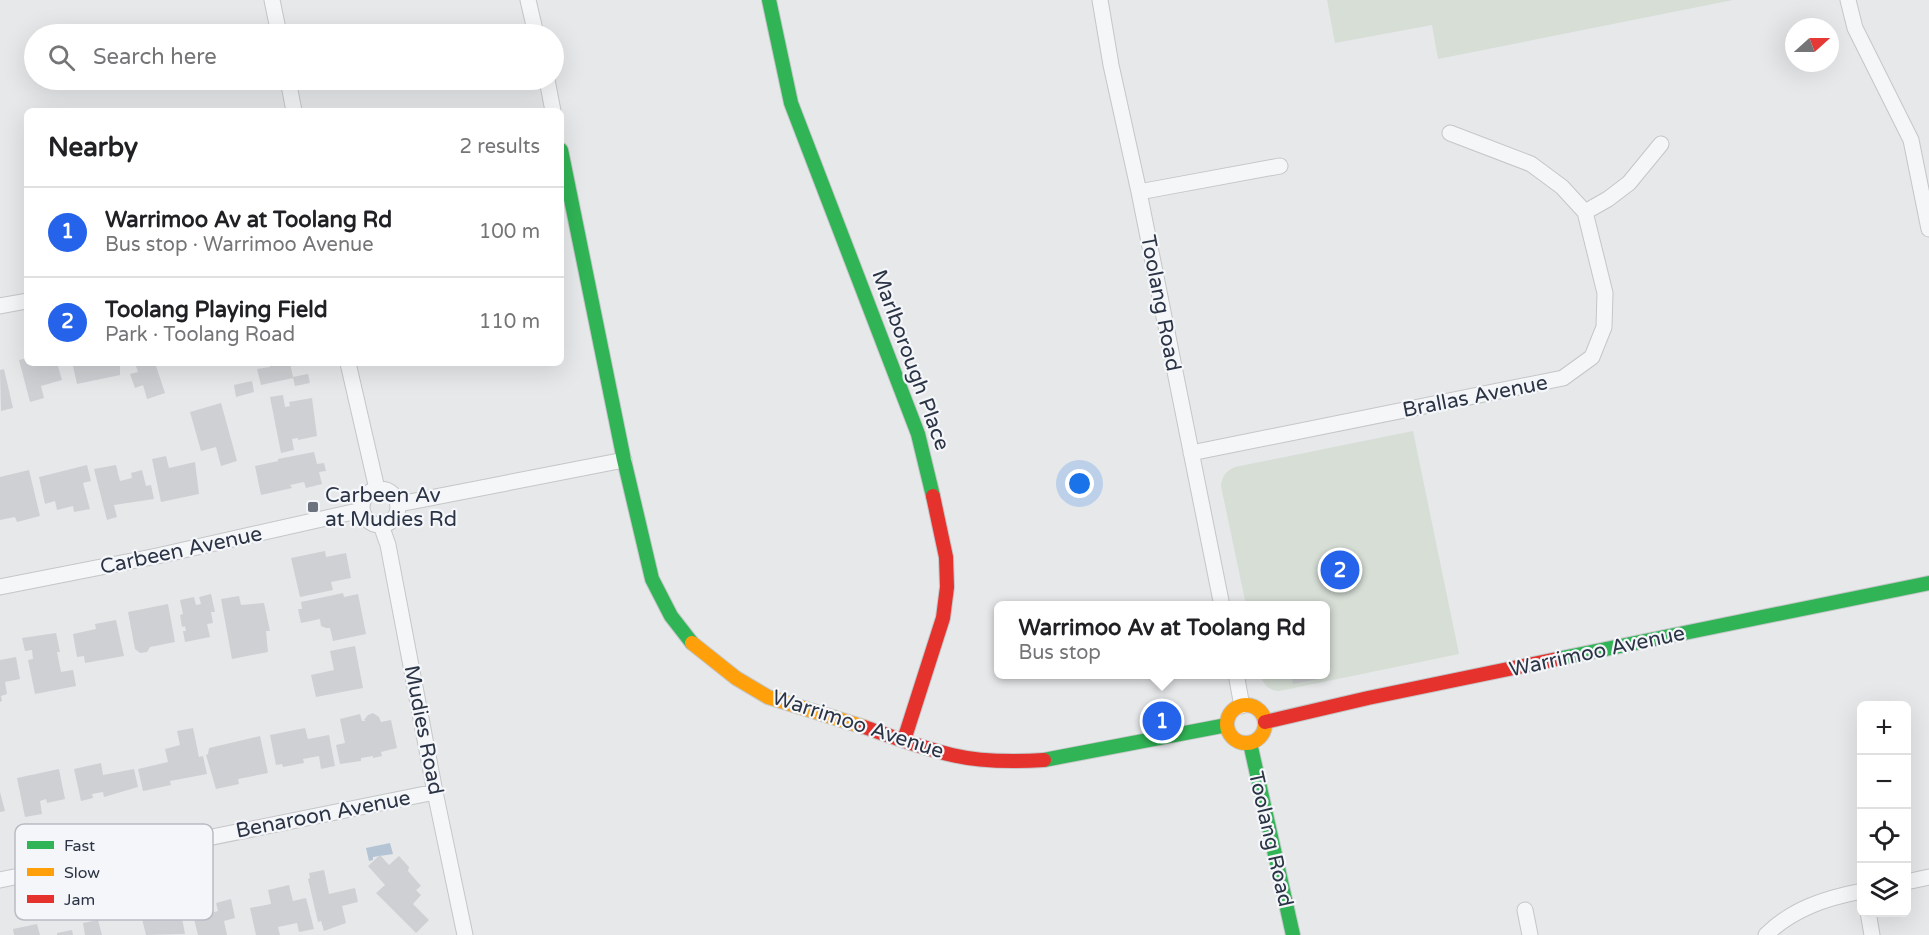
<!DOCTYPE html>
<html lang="en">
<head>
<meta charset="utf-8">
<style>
  :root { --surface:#fff; --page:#f2f2f2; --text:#202124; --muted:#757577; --line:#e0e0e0; --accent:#2563eb }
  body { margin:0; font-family:"Varela Round",sans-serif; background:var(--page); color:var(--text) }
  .controls { position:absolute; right:18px; bottom:18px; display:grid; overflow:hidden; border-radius:9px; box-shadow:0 6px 24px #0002 }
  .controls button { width:54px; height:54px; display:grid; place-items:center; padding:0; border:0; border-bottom:2px solid var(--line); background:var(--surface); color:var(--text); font:30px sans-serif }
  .compass { position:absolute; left:1785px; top:18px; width:54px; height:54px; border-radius:50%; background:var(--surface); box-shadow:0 6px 24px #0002; rotate:69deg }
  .you { position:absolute; left:1080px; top:484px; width:21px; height:21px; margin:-15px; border:4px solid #fff; border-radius:50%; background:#1a73e8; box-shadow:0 0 0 9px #1a73e833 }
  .badge { display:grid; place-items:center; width:39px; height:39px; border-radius:50%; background:var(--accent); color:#fff; font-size:20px; font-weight:700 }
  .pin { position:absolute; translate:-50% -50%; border:3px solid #fff; box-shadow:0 2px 6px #0006 }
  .popup { position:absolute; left:994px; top:601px; width:336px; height:78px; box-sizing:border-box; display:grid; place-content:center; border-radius:9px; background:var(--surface); filter:drop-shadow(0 2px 4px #0005); font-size:20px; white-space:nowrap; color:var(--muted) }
  .popup b { font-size:22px; color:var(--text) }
  .popup::after { content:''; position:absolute; left:50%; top:100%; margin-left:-12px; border:12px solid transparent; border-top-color:var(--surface) }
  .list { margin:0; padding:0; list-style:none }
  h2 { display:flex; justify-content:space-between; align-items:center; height:78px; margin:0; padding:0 24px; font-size:26px }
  h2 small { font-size:20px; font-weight:400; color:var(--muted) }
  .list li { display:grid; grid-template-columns:39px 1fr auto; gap:18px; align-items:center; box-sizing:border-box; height:90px; padding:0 24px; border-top:2px solid var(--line) }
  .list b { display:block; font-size:22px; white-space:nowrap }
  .list p { margin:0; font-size:20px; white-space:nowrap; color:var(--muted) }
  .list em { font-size:20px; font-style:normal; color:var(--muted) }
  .icon { flex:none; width:33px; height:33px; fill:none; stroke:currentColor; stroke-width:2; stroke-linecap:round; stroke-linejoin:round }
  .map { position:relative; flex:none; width:1929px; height:935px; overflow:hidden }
  .search { position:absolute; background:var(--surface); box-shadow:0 6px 24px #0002; left:24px; top:24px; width:540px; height:66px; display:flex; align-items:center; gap:15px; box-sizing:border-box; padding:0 21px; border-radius:33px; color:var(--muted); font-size:22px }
  .panel { position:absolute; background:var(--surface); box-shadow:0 6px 24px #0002; left:24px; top:108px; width:540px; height:258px; border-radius:9px }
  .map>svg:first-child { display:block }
  .green { fill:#d6ded6 }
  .water { fill:#b4c4d5 }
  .building { fill:#ced0d3 }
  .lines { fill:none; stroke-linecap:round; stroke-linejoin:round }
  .street-casing { stroke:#c4c6c8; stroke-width:17 }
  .fast-casing { stroke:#c4c6c8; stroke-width:16 }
  .slow-casing { stroke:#c4c6c8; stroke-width:16 }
  .jam-casing { stroke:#c4c6c8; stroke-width:16 }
  .street { stroke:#f5f6f7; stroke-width:15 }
  .fast { stroke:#30b455; stroke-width:14 }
  .slow { stroke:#ff9f0a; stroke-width:14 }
  .jam { stroke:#e5322d; stroke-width:14 }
  .poi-dot { fill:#6c737f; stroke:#f4f6f9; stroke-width:2 }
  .labels { text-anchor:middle; stroke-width:4.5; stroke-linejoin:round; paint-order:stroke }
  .street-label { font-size:21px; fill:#2b3445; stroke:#f4f6f9 }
  .poi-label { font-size:21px; fill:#2b3445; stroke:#f4f6f9; text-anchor:start }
  .key { fill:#f4f6f9; stroke:#b8bcc3; stroke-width:1.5 }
  .key-label { font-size:16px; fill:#2b3445 }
</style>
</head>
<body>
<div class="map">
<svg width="1929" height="935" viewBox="0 0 1929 935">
  <rect width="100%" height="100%" fill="#e6e8ea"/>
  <path class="green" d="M1327,0H1733L1438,59L1432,25L1335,43Z
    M1413,431L1459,654L1279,691C1269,690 1263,685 1261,675L1326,674V606L1246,605L1221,486C1222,476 1226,471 1235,467Z"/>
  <path class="water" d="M390,843L393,854L373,857V860L369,861L366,848Z"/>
  <path class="building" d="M27,358V363L67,364L58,366L62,380L41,386L44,398L30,402L19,360Z
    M84,363H120V375L77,384L73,366Z
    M135,363H163L156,366L165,393L147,399L143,385L135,388L130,374L138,372Z
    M269,363H290L293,377L308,374L310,383L295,386L293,378L261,385L257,369L270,367Z
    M4,369L13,408L1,411L0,370Z
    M252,381L254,392L236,397L234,385Z
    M283,395L285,407L290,406L289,402L312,398L317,436L298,440V438L292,439L294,450L281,453L270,397Z
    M221,403L237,461L221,466L216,447L201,451L190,412Z
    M314,452L317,464L324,463L326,471L319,472L322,484L306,488L304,482L290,485L292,488L261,495L255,466L278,461V459Z
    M166,456L169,468L195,462L199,494L161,502L152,459Z
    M87,465L91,481L83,483L90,509L74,512L73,506L57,510L55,501L45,504L39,477Z
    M116,465L120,481L132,478L131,473L142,470L146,486L151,485L154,499L114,505L117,517L107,520L94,469Z
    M29,470L40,516L17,522L15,517L0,520V477Z
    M325,551L326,557L346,553L351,578L331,582L333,590L300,597L291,558Z
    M343,593L344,597L358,594L366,634L333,641L330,628H326L321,626L320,619L301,623L298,609H302L301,602Z
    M211,594L215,612H211L213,623L207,624L210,637L185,642L183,631H186L185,626L182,627L180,615L183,614L180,600L194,597L196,605L201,604L199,597Z
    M239,596L241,605L264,603L270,631H266L268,652L232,659L221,599Z
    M168,604L175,642L150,647L147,652L140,653L135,649L128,612Z
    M116,620L124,656L85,663L84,656L77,657L73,634L96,629L95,624Z
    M56,633L60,652H57L61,672L73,670L76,686L35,694L28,660L33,659L32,650L25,651L22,638Z
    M355,646L363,688L316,697L311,675L334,670L330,651Z
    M16,657L20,679L5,682L7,694L1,696L2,701L0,702V660Z
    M1291,674H1317L1318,679L1293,684Z
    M373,713L379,717L381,722L391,720L397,748L381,752L382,756L373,758V756L361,758V761L340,764L336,745L345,743L340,719L360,714L362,721H366L364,720L368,715Z
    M193,728L199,757L203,756L207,774L170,781L171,785L143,791L138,769L168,762L165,749L180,745L177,731Z
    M305,728L308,739L329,735L335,766L321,769L319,756L303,759L304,763L283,767L282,764L276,765L270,735Z
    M260,736L268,773L238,779L239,784L216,789L206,755L208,754L209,748Z
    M101,763L103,775L134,769L138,787L104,797L103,792L92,794L93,798L81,801L74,769Z
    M59,769L65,799L47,803L46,799L40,801L42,814L25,817L17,778Z
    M0,792L5,811L0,812Z
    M380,855L389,865L399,856L409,867L408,871L421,886L416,890L421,895L413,904L429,920L416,933L376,893L385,885L368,866Z
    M324,870L329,894L355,888L358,902L342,906L346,923L324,931L321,921L318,922L308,879L310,878L309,873Z
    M289,885L293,901L306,898L314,929L299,932L297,923L278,927L280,935H256L250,908L271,904L268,890Z
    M231,899L235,918L224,921L227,935H198L191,907L205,903L207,914L218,911L216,903Z
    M181,913L185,934L146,935L142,919L163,916V918Z
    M98,920L102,935H85L83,923Z
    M37,924L40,935H14L13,929Z
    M72,930L73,935H57V933Z"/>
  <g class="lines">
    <g class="street-casing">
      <path id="street" d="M272,0L279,34
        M528,0L536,34
        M1100,0L1111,65L1139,192L1222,606
        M1848,0L1855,28L1911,140L1929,229
        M288,80L294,111
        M547,80L553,111
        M1139,192L1280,166
        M1585,212L1608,199L1629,183L1661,144
        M0,306L27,301
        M348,363L377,489
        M1191,453L1563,378L1592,357L1604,327L1605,293L1585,212L1562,187L1531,164L1450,133
        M362 507a18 18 0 1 1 36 0a18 18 0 1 1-36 0Z
        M399,504L624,460
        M381,525L388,545L435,792L465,935
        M0,587L157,556L362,510
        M1236,674L1242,706
        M0,880L435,792
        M1906,882L1929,877
        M1525,910L1530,935
        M1868,912L1872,935
        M1766,935C1792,909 1826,898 1862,891"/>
    </g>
    <g class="fast-casing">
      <path id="fast" d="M769,0L791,103L918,434L933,496
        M561,150L624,460L652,579L671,616L692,643
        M1557,659L1929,583
        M1250,743L1293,935
        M1044,760L1227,725"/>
    </g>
    <g class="slow-casing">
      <path id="slow" d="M692,643L736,678L768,697L864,727
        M1227 724a19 19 0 1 1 38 0a19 19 0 1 1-38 0Z"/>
    </g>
    <g class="jam-casing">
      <path id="jam" d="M1265,722L1368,698L1557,659
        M864,727C893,737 922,748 952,755C982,762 1013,762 1044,760
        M904,740L943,618L947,587L946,557L933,496"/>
    </g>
    <use href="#street" class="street"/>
    <use href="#fast" class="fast"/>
    <use href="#slow" class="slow"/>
    <use href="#jam" class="jam"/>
  </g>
  <rect class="poi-dot" x="307" y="501" width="12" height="12" rx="3"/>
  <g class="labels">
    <g class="street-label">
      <text transform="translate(1161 303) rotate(79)" y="7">Toolang Road</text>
      <text transform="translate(911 360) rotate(70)" y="7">Marlborough Place</text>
      <text transform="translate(1475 396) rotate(-11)" y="7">Brallas Avenue</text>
      <text transform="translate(181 550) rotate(-12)" y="7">Carbeen Avenue</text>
      <text transform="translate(1597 651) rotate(-12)" y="7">Warrimoo Avenue</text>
      <text transform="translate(858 724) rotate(18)" y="7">Warrimoo Avenue</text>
      <text transform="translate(424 730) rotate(79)" y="7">Mudies Road</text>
      <text transform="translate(323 814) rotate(-11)" y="7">Benaroon Avenue</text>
      <text transform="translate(1271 839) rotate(77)" y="7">Toolang Road</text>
    </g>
    <g class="poi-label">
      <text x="325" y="502">Carbeen Av<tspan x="325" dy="24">at Mudies Rd</tspan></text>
    </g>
  </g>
  <rect x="15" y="824" width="198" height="96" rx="9" class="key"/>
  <rect x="27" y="841" width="27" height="8" fill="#30b455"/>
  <rect x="27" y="868" width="27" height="8" fill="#ff9f0a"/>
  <rect x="27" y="895" width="27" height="8" fill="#e5322d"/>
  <g class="key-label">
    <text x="64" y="851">Fast</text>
    <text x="64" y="878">Slow</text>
    <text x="64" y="905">Jam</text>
  </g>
</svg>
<div class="controls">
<button>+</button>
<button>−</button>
<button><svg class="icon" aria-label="locate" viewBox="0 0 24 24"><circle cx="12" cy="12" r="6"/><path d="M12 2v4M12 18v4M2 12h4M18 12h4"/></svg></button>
<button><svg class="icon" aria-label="layers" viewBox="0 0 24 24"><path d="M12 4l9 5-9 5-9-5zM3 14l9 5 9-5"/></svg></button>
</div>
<svg class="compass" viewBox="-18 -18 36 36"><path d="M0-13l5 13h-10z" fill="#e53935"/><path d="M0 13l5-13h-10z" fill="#757577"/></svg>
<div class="you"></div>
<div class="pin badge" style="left:1162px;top:721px">1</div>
<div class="popup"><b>Warrimoo Av at Toolang Rd</b>Bus stop</div>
<div class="pin badge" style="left:1340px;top:570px">2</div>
<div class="search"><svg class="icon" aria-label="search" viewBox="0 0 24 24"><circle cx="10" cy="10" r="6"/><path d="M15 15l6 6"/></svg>Search here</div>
<section class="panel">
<h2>Nearby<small>2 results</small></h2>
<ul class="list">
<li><span class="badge">1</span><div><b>Warrimoo Av at Toolang Rd</b><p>Bus stop · Warrimoo Avenue</p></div><em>100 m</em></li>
<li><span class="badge">2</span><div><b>Toolang Playing Field</b><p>Park · Toolang Road</p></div><em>110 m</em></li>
</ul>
</section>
</div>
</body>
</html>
